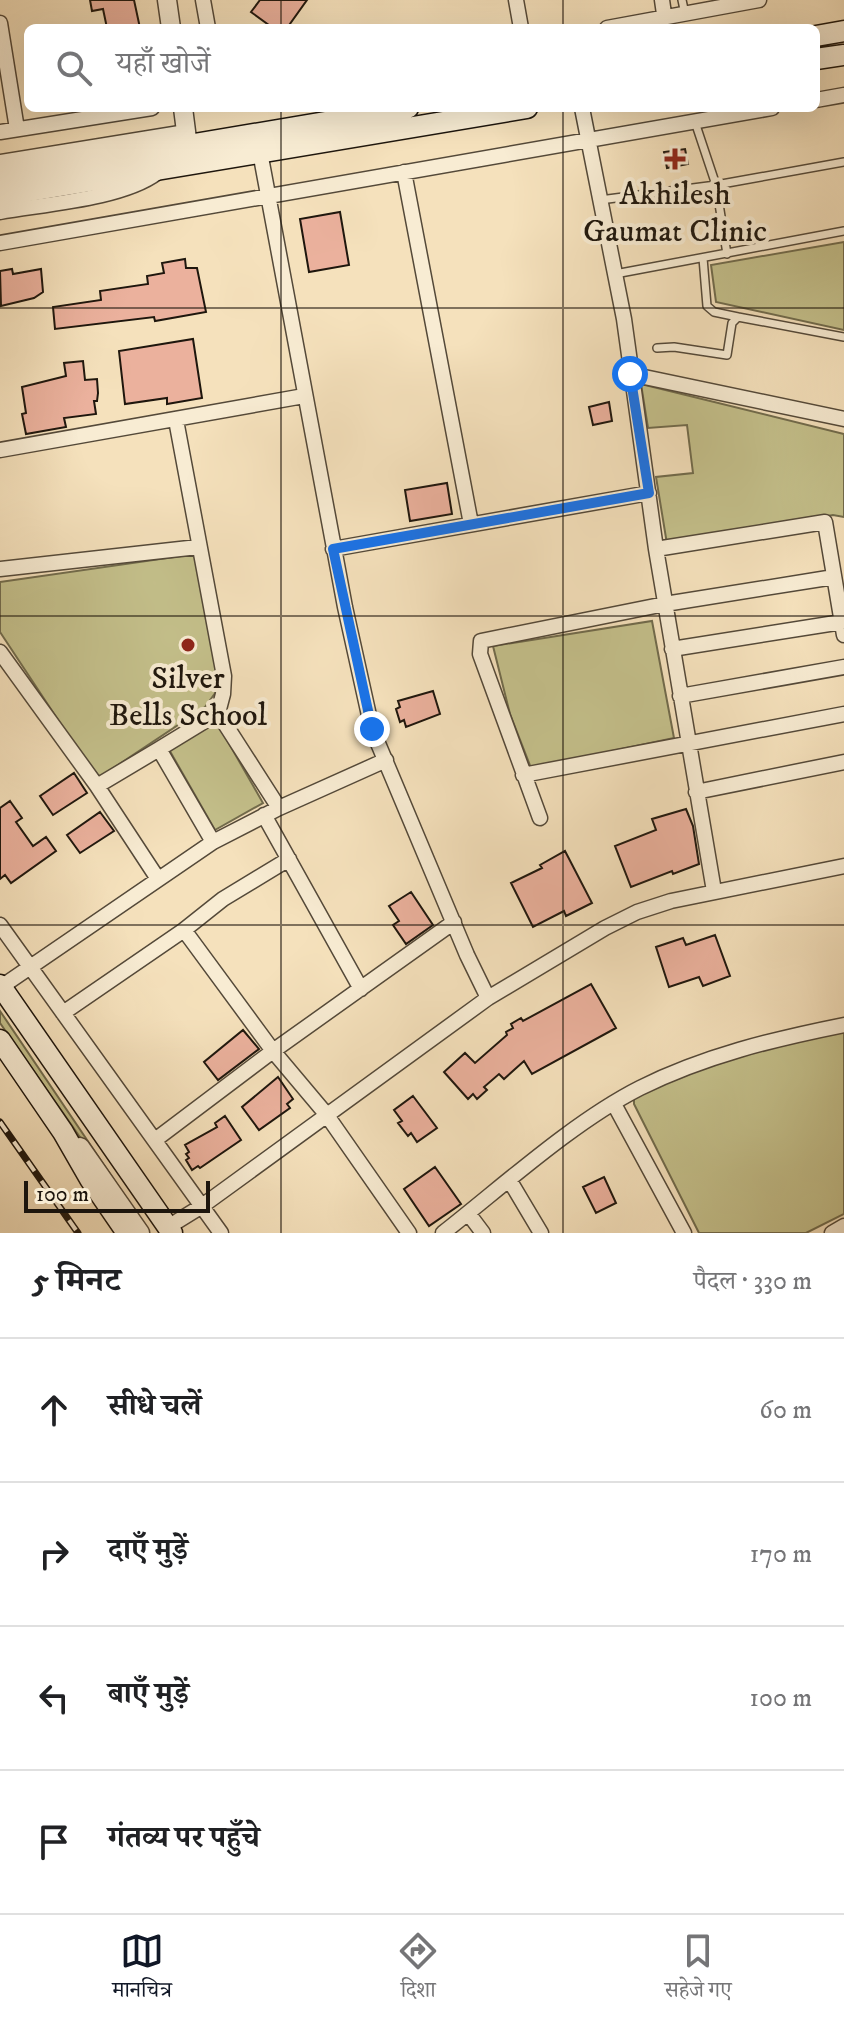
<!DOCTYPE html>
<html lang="hi">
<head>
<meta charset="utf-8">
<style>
  :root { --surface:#fff; --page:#f2f2f2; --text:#202124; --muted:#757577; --line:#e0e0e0; --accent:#111827 }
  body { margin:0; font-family:"IM FELL DW Pica","Noto Serif Devanagari",serif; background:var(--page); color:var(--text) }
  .scale { position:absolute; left:24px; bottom:20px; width:186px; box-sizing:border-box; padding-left:8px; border:4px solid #1e160d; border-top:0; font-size:22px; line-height:28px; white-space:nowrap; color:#1e160d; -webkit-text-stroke:6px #f8ecd3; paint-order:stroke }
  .stop { position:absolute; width:24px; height:24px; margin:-18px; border:6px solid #1a73e8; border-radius:50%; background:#fff }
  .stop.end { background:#1a73e8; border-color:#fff; box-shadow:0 2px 8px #0008 }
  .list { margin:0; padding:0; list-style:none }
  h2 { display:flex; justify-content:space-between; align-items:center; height:104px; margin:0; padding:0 32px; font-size:34px }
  h2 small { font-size:26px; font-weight:400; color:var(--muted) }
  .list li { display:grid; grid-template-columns:52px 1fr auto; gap:24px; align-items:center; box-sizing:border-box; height:144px; padding:0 32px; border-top:2px solid var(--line) }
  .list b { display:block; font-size:30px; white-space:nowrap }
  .list em { font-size:26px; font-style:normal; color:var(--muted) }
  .icon { flex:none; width:44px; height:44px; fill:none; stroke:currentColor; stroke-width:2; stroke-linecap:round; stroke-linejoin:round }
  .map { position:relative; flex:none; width:844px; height:1233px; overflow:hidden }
  .search { position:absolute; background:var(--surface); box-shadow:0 8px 32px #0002; left:24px; right:24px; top:24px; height:88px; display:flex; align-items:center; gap:20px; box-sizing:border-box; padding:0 28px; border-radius:12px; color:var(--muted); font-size:30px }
  .sheet { height:680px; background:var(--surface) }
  nav { display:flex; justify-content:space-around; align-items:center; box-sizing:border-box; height:112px; border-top:2px solid var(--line); background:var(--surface); font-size:22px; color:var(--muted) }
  nav a { display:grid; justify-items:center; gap:4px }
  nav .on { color:var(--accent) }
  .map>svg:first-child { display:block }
  .green { fill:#c4c08b; stroke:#716b4c; stroke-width:2 }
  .building { fill:#ebb19d; stroke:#1e160d; stroke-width:2 }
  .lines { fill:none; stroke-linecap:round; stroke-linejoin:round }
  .service-casing { stroke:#544939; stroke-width:10 }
  .minor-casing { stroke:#544939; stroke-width:17 }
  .tertiary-casing { stroke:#544939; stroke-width:21 }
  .secondary-casing { stroke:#1e160d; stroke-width:23 }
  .service { stroke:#f8ecd3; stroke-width:7 }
  .minor { stroke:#f8ecd3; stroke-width:14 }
  .tertiary { stroke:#f8ecd3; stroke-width:18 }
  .secondary { stroke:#f8ecd3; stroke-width:20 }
  .rail-casing { stroke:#1e160d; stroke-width:7 }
  .rail { stroke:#f8ecd3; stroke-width:4; stroke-dasharray:12; stroke-linecap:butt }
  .route { stroke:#1a73e8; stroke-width:10 }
  .grid { fill:none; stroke:#1e160d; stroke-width:2; stroke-opacity:0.55 }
  .poi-dot { fill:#8f2418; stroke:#f8ecd3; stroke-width:3 }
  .labels { text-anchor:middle; stroke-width:8; stroke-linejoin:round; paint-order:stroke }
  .poi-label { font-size:32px; fill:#1e160d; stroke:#f8ecd3 }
</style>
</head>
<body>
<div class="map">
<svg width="844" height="1233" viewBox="0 0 844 1233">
  <rect width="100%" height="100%" fill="#f5e1bc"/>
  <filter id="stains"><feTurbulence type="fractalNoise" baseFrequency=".0025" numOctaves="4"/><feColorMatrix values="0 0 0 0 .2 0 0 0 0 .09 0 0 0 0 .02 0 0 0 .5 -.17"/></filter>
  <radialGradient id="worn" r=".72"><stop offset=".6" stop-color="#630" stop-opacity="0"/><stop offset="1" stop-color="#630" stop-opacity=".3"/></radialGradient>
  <path class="green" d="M844,242V330L716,302L711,265Z
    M641,384L844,434V517L833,515L667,544L656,477L693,473L687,425L648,428Z
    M195,554L221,685L205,707L97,779L0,632V582Z
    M652,621L674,738L531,768L510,714L493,646Z
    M215,719L263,803L215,830L167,746Z
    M0,1011L133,1208L89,1150L0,1023Z
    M844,1029V1214L806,1233H699L634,1104V1098L672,1074Z"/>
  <path class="building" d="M90,0H134L140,28H107L103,9L92,11Z
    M260,0H307L287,28H273L251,12Z
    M685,149L688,164L667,168L664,152Z
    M340,212L349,265L309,272L300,219Z
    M185,259L186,268H197L206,312L155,321L154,317L55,329L53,307L101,300L100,291L148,284L147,276L164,273L162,263Z
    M12,269L13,274L41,269L43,292L34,298L1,306L0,271Z
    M193,339L202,398L167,404V398L125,404L119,351Z
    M83,361L85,380L97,379L98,393L97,401H94L96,414L64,418L66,427L26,434L22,414L26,413L22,387L66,376L64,363Z
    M609,402L612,421L593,425L589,407Z
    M447,483L452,514L410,521L405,490Z
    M433,691L440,714L406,727L404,720L400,722L396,709L400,707L398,701Z
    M74,773L87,793L53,815L40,796Z
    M10,801L22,818L16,822L33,846L46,837L56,851L11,883L5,875L0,879V808Z
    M686,809L693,826L699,864L673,874L672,871L631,887L615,846L656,830L652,819Z
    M100,812L114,831L80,853L67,835Z
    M565,851L592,903L566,916L564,911L533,927L511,883L542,868L540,865Z
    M411,892L433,925L406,944L393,925L399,921L389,906Z
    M715,935L730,976L703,986L699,977L669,987L656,947L683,938L686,945Z
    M591,984L616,1028L532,1074L524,1061L504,1079L499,1074L484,1087L487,1090L477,1099L473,1094L468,1099L444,1072L465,1053L475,1063L507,1035L506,1032L513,1028L511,1024L521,1018L523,1021Z
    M243,1030L259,1049L218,1080L204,1062Z
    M278,1077L293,1099L287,1104L290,1108L259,1130L242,1107Z
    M413,1096L437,1128L417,1142L411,1133L408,1136L398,1123L402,1121L394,1110Z
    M225,1116L241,1140L200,1168L198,1166L192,1170L186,1160L189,1158L186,1154L189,1152L185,1145L217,1127L215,1123Z
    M435,1167L461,1204L429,1226L404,1189Z
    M604,1177L616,1203L596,1213L583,1187Z"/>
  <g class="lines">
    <g class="service-casing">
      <path id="service" d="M682,0L685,14
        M695,122L716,185L727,254
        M600,200L716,185L844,162
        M703,258L707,306L714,312L738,317
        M615,274L844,231
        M657,348L674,347L727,355L732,323L738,317L844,337"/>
    </g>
    <g class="minor-casing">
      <path id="minor" d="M203,0L208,28
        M516,0L521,28
        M662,0L666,28
        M0,23L17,129
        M607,28L759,0
        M816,100L844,95
        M582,108L624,319L656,549L714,891
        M0,132L152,108
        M260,152L345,607L372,729L467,955L488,998
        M0,162L186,132
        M404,172L471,524
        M0,212C45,204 122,199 157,173
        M0,243L772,108
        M630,374L844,419
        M176,420L224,676L223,694L218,713L279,808
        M0,450L304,396
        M333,549L649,493
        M656,549L825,522L844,635
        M0,569L198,547
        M672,649L842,622
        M0,652L97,786L158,879
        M680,696L844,667
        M523,775L844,714
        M97,786L159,749
        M696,792L844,762
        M264,815L361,989
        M540,818L480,654L481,641L665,604L834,577
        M213,842L159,749L218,713
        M0,925L221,1233
        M184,930L223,899L289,859
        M1,987L213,842L279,808L386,760
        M63,1013L184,930L273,1051L326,1114L409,1233
        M614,1104L684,1233
        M155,1140L273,1051L454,922
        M510,1181L541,1233
        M468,1213L483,1233
        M168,1227L202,1206L488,998L605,928L637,912L671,901L844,866
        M443,1233C503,1186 573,1122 640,1088C704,1056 774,1039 844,1025
        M832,1233L844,1226"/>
    </g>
    <g class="tertiary-casing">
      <path id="tertiary" d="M167,0L171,28
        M183,108L188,147
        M80,1147L140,1233"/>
    </g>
    <g class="secondary-casing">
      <path id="secondary" d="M816,36L844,31
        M816,59L844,55
        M0,177L408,108
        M0,196L527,108
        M0,985L172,1233
        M0,1040L63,1132L90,1179L127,1233"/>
    </g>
    <use href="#service" class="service"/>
    <use href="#minor" class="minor"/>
    <use href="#tertiary" class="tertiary"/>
    <use href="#secondary" class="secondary"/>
    <g class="rail-casing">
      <path id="rail" d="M0,1122L78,1233"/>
    </g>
    <use href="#rail" class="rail"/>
  </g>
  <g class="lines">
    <path class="route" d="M372,729L333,549L649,493L630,374"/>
  </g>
  <path class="grid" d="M281,0V28M563,0V28M281,108V1233M563,108V1233M0,308H844M0,616H844M0,925H844"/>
  <g class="poi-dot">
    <path d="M671 147h8v8h8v8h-8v8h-8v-8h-8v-8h8z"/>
    <circle cx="188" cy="645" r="8"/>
  </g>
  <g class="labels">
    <g class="poi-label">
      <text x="675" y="204">Akhilesh<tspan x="675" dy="37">Gaumat Clinic</tspan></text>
      <text x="188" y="688">Silver<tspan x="188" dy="37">Bells School</tspan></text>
    </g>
  </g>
  <rect width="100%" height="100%" filter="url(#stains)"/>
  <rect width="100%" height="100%" fill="url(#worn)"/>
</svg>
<div class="scale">100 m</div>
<div class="stop" style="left:630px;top:374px"></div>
<div class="stop end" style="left:372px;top:729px"></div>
<div class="search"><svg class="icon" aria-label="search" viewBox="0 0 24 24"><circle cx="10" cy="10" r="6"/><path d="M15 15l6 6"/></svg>यहाँ खोजें</div>
</div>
<section class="sheet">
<h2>5 मिनट<small>पैदल · 330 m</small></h2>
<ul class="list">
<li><svg class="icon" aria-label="ahead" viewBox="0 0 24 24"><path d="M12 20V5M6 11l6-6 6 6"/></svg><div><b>सीधे चलें</b></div><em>60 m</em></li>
<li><svg class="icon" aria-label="right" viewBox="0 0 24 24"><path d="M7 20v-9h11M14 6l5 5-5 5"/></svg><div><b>दाएँ मुड़ें</b></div><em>170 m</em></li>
<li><svg class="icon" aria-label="left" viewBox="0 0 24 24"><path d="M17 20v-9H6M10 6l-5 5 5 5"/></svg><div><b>बाएँ मुड़ें</b></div><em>100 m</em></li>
<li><svg class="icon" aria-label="arrive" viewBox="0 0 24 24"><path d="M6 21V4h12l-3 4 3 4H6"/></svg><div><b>गंतव्य पर पहुँचे</b></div></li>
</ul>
</section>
<nav>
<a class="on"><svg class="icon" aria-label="map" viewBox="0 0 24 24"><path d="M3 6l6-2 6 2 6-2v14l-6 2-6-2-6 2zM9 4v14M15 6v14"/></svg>मानचित्र</a>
<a><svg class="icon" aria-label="directions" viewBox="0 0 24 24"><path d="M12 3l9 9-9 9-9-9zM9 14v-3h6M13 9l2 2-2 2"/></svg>दिशा</a>
<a><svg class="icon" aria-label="saved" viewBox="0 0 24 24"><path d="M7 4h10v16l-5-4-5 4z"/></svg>सहेजे गए</a>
</nav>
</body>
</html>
